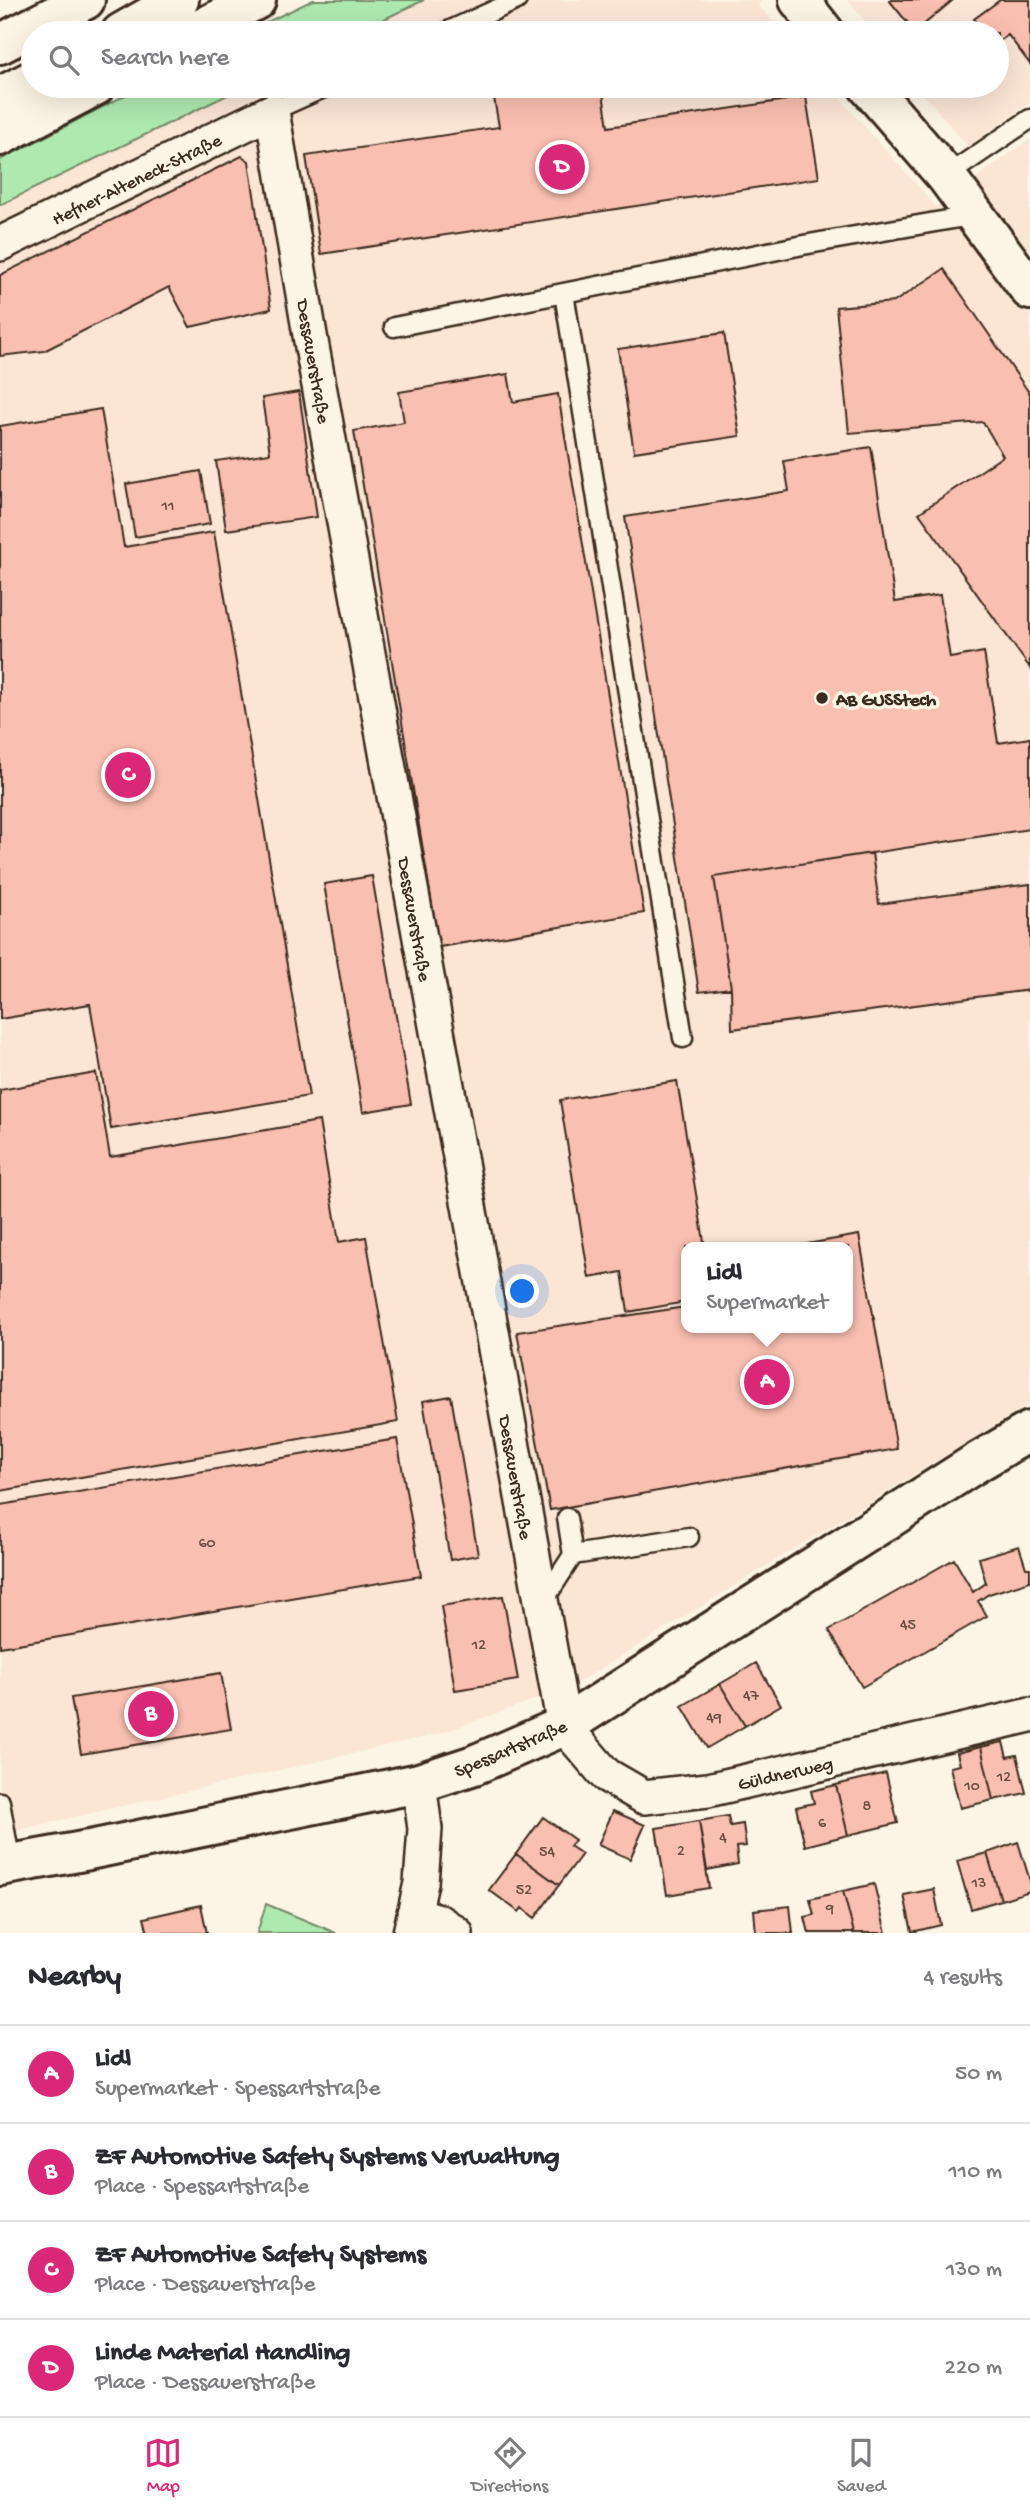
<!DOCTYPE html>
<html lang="en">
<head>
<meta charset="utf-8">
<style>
  :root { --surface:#fff; --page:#f2f2f3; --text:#2b2b33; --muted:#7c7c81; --line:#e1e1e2; --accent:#db2777 }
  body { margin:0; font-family:"Gochi Hand",sans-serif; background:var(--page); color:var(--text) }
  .you { position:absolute; left:523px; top:1292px; width:24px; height:24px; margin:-18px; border:5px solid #fff; border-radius:50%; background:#1a73e8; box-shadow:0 0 0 10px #1a73e833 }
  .badge { display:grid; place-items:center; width:46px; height:46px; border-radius:50%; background:var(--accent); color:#fff; font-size:23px; font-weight:700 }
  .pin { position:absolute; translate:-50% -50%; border:4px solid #fff; box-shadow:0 2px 7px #0006 }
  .popup { position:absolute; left:681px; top:1242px; width:172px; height:91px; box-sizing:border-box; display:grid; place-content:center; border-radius:14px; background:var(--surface); filter:drop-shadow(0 2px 5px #0005); font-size:23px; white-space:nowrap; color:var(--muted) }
  .popup b { font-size:26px; color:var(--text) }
  .popup::after { content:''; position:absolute; left:50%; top:100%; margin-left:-14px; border:14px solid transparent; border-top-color:var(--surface) }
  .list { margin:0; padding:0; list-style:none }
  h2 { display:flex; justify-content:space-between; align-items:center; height:91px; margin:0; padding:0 28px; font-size:30px }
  h2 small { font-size:23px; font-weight:400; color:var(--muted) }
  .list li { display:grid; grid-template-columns:46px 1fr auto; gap:21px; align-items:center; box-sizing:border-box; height:98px; padding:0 28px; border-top:2px solid var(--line) }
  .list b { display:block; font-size:26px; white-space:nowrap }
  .list p { margin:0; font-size:23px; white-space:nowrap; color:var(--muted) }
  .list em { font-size:23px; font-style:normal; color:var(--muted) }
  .icon { flex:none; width:38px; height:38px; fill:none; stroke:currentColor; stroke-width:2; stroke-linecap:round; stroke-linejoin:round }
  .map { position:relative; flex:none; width:1030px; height:1933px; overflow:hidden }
  .search { position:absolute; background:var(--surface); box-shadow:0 7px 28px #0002; left:21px; right:21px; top:21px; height:77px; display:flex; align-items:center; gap:18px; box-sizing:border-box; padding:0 24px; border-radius:38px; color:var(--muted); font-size:26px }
  .sheet { height:483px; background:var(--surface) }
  nav { display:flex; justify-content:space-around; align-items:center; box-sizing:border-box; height:98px; border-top:2px solid var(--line); background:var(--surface); font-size:19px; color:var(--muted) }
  nav a { display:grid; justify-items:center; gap:4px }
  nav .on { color:var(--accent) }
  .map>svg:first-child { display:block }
  .built { fill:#fbe5d5; fill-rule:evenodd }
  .green { fill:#aeeab0; stroke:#748a67; stroke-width:2 }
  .building { fill:#f9bfb0; stroke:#3b2a1e; stroke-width:2 }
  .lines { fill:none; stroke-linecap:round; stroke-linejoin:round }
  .service-casing { stroke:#3b2a1e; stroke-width:23 }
  .minor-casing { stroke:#3b2a1e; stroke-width:38 }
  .tertiary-casing { stroke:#3b2a1e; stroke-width:44 }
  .trunk-casing { stroke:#3b2a1e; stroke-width:44 }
  .service { stroke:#fcf5e5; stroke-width:18 }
  .minor { stroke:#fcf5e5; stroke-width:33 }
  .tertiary { stroke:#fcf5e5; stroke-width:38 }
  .trunk { stroke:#fcf5e5; stroke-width:38 }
  .poi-dot { fill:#3b2a1e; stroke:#fcf5e5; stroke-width:2.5 }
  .labels { text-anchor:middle; stroke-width:7; stroke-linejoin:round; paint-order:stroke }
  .number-label { font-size:16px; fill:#6a4f42 }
  .street-label { font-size:19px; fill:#3b2a1e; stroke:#fcf5e5 }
  .poi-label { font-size:19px; font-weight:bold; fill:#3b2a1e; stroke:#fcf5e5; text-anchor:start }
</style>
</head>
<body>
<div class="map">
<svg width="1030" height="1933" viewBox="0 0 1030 1933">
  <rect width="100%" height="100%" fill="#fcf5e5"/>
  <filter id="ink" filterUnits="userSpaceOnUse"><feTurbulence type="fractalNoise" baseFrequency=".0143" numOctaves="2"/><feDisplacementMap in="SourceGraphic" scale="14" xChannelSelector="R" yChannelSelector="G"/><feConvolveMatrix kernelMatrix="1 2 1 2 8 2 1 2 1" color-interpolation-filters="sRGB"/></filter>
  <g filter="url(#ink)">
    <path class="built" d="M422,0H763L758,5L783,33H349Z
      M847,0H1030V103L968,147L917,86H997V33H875Z
      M242,86H829L936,207L1030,139V1403L571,1687L438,1734L0,1834V205ZM686,1247H848V1328H686Z"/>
    <path class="green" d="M313,0H424L355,33H244Z
      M143,86H246L0,205V160Z
      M266,1904L336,1933H257Z"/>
    <path class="building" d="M889,0H953L915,32Z
      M1000,0H1030V64L1008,35L997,43V33H985L974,19Z
      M492,86H602L608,127L806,97L819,178L321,254L306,156L499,127Z
      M242,156L249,161L271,309L190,327L169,287L44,351L0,356V275Z
      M944,269L1030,394V668L919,513L1003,456L983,422L849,433L836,307L894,302Z
      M724,333L740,436L634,452L618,349Z
      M508,374L513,402L558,394L644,913L439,947L354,431L404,422L399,392Z
      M299,392L317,517L226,530L216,461L270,453L262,398Z
      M101,409L124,547L214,532L309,1096L111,1129L90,1004L0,1019V426Z
      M871,447L895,602L940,595L950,658L984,652L998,743L1030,738V829L714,877L731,988L699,992L625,517L789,491L784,461Z
      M201,471L210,524L135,537L126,484Z
      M872,853L879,904L1030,884V990L732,1029L731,988L714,877Z
      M372,876L411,1104L363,1112L324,884Z
      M96,1073L110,1157L319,1121L339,1242L366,1237L398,1422L0,1491V1090Z
      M677,1081L705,1247H686V1302L628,1312L622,1272L589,1278L560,1100Z
      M859,1235L897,1449L550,1510L517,1332L686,1307V1328H848V1247H790Z
      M451,1396L478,1555L450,1560L423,1401Z
      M397,1439L421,1576L0,1647V1505Z
      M1019,1546L1026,1568H1030V1581L989,1594L978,1601L987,1616L862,1687L829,1630L954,1559L973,1592L986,1583L979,1558Z
      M503,1596L518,1680L455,1690L441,1606Z
      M756,1663L781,1705L745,1726L720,1684Z
      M221,1673L231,1729L81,1754L71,1698Z
      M720,1684L745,1726L707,1748L682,1706Z
      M1003,1742L1007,1757L1017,1755L1026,1793L993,1800L981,1747Z
      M981,1747L993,1800L960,1808L950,1767L960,1765L957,1753Z
      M886,1773L898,1823L848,1835L836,1785Z
      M836,1785L848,1835L805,1846L796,1807L814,1803L811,1791Z
      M613,1811L645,1825L630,1859L598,1845Z
      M728,1816L730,1826L743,1824L746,1846L736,1847L738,1864L707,1870L699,1821Z
      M543,1817L575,1840L570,1846L582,1854L559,1885L516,1854Z
      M699,1821L709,1888L667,1895L656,1828Z
      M1018,1842L1030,1881V1891L1001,1900L987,1853Z
      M987,1853L1001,1900L971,1909L957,1861Z
      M516,1854L559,1885L535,1918L522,1908L519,1912L489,1890Z
      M874,1884L886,1933H854L843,1891Z
      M934,1889L941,1925L912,1932L904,1895Z
      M843,1891L854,1933H809L805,1917L814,1915L810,1899Z
      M201,1905L207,1933H148L144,1918Z
      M790,1906L793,1933H756L754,1910Z"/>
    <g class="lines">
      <g class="service-casing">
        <path id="service" d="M444,33L517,0
          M272,111L328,86
          M946,176L1030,119
          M564,293L683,1038
          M394,327L803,245L976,215
          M567,1518L573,1555
          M542,1603L573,1555L689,1537
          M0,1802L11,1864"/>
      </g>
      <g class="minor-casing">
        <path id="minor" d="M0,244L272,111L312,347L564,1726L606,1775L644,1797L708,1790L1030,1715
          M414,1913L438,1921L456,1933
          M410,1933L421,1883L425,1829L419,1783"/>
      </g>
      <g class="tertiary-casing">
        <path id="tertiary" d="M799,0L825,33
          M868,86L946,176L1030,290
          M0,1866L89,1850L419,1783L474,1765L564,1726L976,1463L1030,1431"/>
      </g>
      <g class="trunk-casing">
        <path id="trunk" d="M121,33L179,0
          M193,33L256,0
          M0,44L85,0
          M0,97L33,80
          M0,136L95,86"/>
      </g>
      <use href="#service" class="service"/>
      <use href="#minor" class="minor"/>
      <use href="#tertiary" class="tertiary"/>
      <use href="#trunk" class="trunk"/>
    </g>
  </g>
  <circle class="poi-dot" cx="822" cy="698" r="7"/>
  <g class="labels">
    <g class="number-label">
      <text x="168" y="510">11</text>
      <text x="207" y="1547">60</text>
      <text x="908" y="1629">45</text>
      <text x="479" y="1649">12</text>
      <text x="751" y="1700">47</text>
      <text x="714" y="1722">49</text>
      <text x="1004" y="1781">12</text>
      <text x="972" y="1790">10</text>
      <text x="867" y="1810">8</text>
      <text x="822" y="1827">6</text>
      <text x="723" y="1842">4</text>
      <text x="681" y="1855">2</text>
      <text x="547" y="1856">54</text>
      <text x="979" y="1887">13</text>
      <text x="524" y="1894">52</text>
      <text x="830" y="1913">9</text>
    </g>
    <g class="street-label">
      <text transform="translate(136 178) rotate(-26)" y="7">Hefner-Alteneck-Straße</text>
      <text transform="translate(315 361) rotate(80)" y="7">Dessauerstraße</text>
      <text transform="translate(416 919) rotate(80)" y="7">Dessauerstraße</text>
      <text transform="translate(517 1477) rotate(80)" y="7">Dessauerstraße</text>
      <text transform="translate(510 1747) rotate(-23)" y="7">Spessartstraße</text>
      <text transform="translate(785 1772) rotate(-13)" y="7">Güldnerweg</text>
    </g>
    <g class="poi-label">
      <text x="836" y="705">AB GUSStech</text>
    </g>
  </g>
</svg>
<div class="you"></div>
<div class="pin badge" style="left:767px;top:1382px">A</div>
<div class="popup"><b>Lidl</b>Supermarket</div>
<div class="pin badge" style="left:151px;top:1714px">B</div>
<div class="pin badge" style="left:128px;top:775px">C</div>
<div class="pin badge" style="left:562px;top:167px">D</div>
<div class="search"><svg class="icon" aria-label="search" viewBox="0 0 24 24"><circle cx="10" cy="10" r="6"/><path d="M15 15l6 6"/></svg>Search here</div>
</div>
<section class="sheet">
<h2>Nearby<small>4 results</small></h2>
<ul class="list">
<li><span class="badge">A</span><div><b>Lidl</b><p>Supermarket · Spessartstraße</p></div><em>50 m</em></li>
<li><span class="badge">B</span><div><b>ZF Automotive Safety Systems Verwaltung</b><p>Place · Spessartstraße</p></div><em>110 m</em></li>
<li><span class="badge">C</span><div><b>ZF Automotive Safety Systems</b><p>Place · Dessauerstraße</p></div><em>130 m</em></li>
<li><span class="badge">D</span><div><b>Linde Material Handling</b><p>Place · Dessauerstraße</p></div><em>220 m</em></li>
</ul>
</section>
<nav>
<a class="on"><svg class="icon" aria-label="map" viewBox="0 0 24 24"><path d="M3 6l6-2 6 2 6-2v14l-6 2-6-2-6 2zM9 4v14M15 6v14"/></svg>Map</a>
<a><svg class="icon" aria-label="directions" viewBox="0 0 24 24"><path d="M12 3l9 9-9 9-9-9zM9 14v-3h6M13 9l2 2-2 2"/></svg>Directions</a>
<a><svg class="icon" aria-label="saved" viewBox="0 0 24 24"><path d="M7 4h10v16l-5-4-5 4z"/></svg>Saved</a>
</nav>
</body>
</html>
